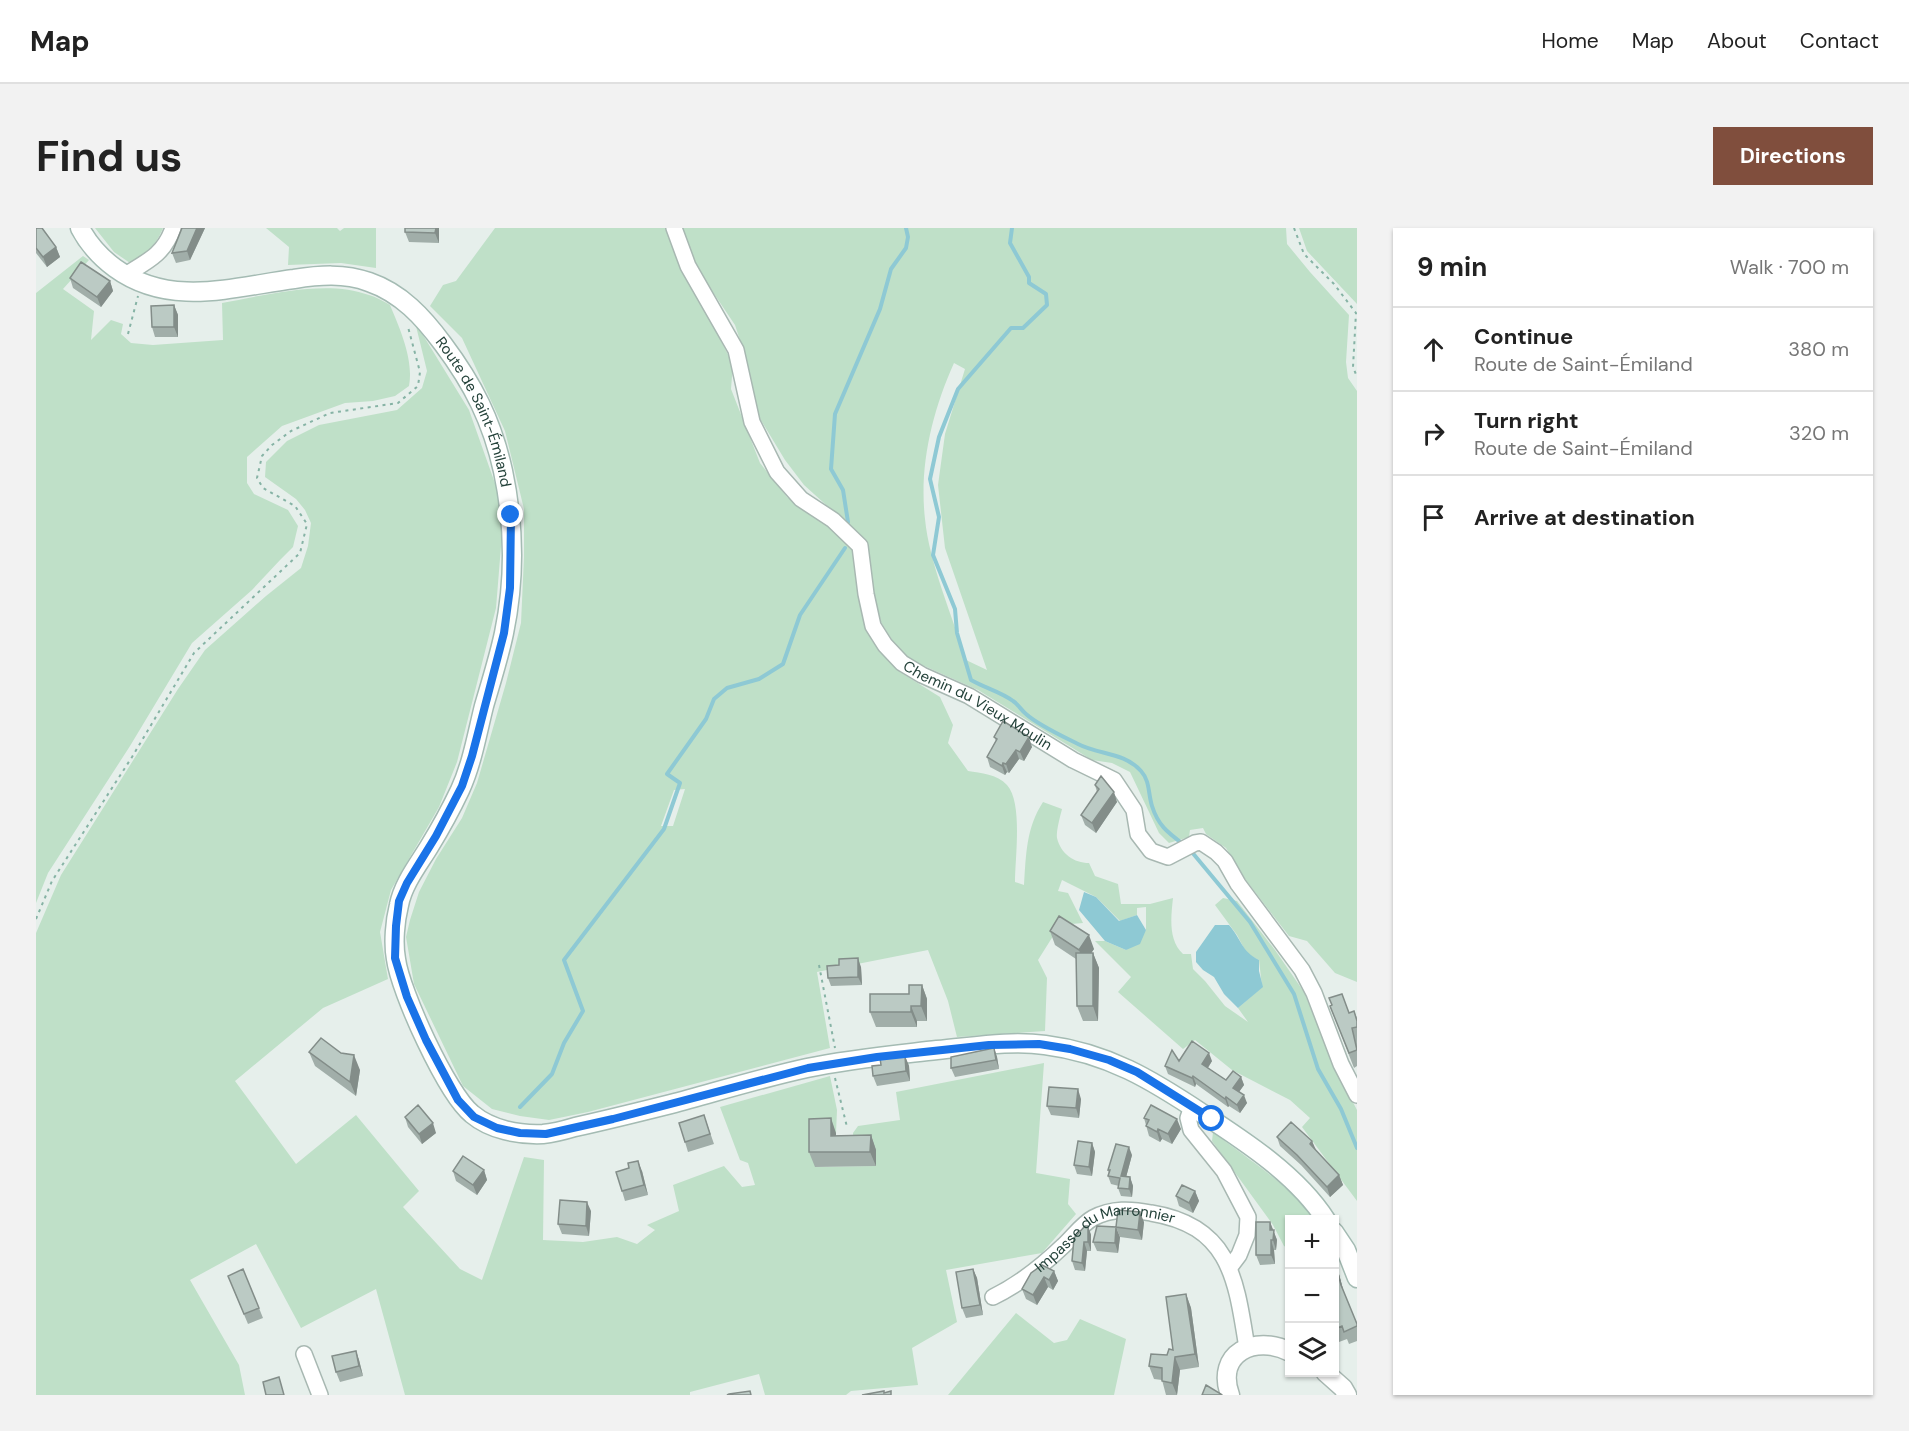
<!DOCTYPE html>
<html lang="en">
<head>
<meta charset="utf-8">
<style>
  :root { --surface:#fff; --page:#f2f2f2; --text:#222; --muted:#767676; --line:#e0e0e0; --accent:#804e3d }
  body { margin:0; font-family:"DM Sans",sans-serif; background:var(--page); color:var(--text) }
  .controls { position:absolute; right:18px; bottom:18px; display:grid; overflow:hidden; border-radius:0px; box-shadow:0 2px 4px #0004 }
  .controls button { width:54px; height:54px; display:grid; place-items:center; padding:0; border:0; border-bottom:2px solid var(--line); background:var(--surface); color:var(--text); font:30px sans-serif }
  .stop { position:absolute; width:18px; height:18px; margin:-14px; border:4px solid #1a73e8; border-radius:50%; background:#fff }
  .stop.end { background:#1a73e8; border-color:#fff; box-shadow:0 2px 6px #0008 }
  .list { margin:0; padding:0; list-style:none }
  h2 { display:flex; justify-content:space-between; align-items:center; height:78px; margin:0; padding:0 24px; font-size:26px }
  h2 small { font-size:20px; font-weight:400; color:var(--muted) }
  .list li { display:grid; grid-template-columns:39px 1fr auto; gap:18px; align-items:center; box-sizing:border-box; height:84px; padding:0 24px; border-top:2px solid var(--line) }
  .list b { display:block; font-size:22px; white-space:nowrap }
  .list p { margin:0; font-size:20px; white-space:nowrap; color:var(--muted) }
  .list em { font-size:20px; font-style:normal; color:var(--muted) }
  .icon { flex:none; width:33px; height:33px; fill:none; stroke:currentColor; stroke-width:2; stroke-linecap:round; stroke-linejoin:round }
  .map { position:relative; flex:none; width:1321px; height:1167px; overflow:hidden; border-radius:0px }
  header { display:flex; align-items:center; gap:36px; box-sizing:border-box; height:84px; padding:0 30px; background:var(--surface); border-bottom:2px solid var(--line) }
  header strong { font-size:28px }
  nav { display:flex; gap:33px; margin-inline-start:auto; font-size:21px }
  .intro { display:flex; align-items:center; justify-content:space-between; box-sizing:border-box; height:144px; padding:0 36px }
  h1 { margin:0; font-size:42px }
  .button { padding:15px 27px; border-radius:0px; background:var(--accent); color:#fff; font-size:21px; font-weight:700 }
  main { display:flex; gap:36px; padding:0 36px }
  aside { flex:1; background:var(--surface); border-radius:0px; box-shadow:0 2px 4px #0004 }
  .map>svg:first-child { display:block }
  .green { fill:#bfe0c8; fill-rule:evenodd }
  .water { fill:#8ec9d4 }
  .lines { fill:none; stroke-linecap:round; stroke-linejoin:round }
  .stream { stroke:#8ec9d4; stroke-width:4 }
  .minor-casing { stroke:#a8b8b2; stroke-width:18 }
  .tertiary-casing { stroke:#a8b8b2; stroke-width:21 }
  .secondary-casing { stroke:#a4bbb3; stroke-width:21 }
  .path { stroke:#86b3a5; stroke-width:2; stroke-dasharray:3 4.5; stroke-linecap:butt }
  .minor { stroke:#fff; stroke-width:15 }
  .tertiary { stroke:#fff; stroke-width:18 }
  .secondary { stroke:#fff; stroke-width:18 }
  .wall { fill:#a1aea9 }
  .shaded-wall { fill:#838d89 }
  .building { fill:#bbcac4; stroke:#838d89; stroke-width:1.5 }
  .route { stroke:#1a73e8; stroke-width:8 }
  .labels { text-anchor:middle; stroke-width:5; stroke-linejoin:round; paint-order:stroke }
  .street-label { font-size:15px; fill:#24423a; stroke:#f7fbf9 }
</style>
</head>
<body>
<header>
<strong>Map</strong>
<nav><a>Home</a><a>Map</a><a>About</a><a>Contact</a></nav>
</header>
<div class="intro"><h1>Find us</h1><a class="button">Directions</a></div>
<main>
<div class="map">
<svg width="1321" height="1167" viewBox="0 0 1321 1167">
  <rect width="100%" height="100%" fill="#e6efeb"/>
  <path class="green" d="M59,0H127C120,17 111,26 94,35L78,24Z
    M230,0H301L304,3L308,0H340V40L305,35L252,37L253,19Z
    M459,0H629L644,35L697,136L695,161L724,235L751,269L784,292L816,319L820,331L825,376L836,413L864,444L904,469L917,497L912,515L932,543C945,545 961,546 971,557C987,575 979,629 979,654L988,657C990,627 990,600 1007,574L1026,581C1024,589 1020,603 1021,610C1025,626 1038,635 1053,635L1059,648L1082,656L1085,676H1114L1137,670C1135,689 1132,712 1147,726H1155L1157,741L1169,753L1189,778L1212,794L1202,780L1226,759L1223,732L1211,726L1201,707L1179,677L1187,670L1201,673L1239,722L1268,764L1299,840L1321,882V973L1266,899L1274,890L1254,872L1196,842L1159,812L1147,821L1082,764L1095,749L1059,713H1069L1090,722L1110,702V679L1101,680V687L1084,693L1060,669L1026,652L1022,663L1032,665L1047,695L1024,697L1002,732L1011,750L1009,803L921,809L912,773L892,722L781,744L794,820L552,884L513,892L484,888L456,881L427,858L378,756L370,709L374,692L383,664L400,631L426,590L441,555L470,455L485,395L488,329V281L469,203L426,110L394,78L407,57L420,53ZM649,561L637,598H625L638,562Z
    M646,0H1250L1251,16L1274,44L1313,87L1310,134L1312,150L1321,163V754L1299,745L1271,713L1253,708L1209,651L1190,620L1170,606L1167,600L1154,602L1153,609L1133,615L1123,605L1094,544L1076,535L1056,532L942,462L875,432L856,412L845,394L839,370L830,313L768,257L749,232L723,189L709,127L699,97L662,42ZM918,135L929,141L909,206L902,257L909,320L951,442L930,432C917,390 893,334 889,291C883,238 896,184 918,135Z
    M1263,0H1321V76L1271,23Z
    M47,28L53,32L27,61L58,83L55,112L75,92L87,96L85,106L95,115L117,117L187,112L186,75C230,67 290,51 333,67C340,69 347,73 354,77C364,101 378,132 373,158L359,168L337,173L309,175L246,198L211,229V255L218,266L252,282L262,298L257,319L245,331L216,362L156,415L94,518L12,645L0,675V65Z
    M379,94L433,182L461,261L467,294L460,380L421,534L403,579L355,662L344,704L352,751L287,780L199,853L260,936L320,887L383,963L367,979L424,1041L446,1052L488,929L508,932L507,1012L547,1014L581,1009L601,1016L619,1002L611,997L643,983L637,957L688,938L706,959L719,957L712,935L704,932L684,879L794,848L801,882L800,905L779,939L839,938L818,922L817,905L822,898L864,892L860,864L1008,835L1000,945L1034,951L1032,976L1040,986L1006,1025L910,1042L921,1094L876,1120L882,1157L815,1163L810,1167H729L723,1146L654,1164V1167H369L340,1061L265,1100L220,1016L154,1052L203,1137L209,1167H0V705L25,647L142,461L169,422L230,368L265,340L272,318L275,295L269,282L260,271L229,249L230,234L251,213L283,197L361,182L386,160L391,143Z
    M1177,904C1210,930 1255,957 1277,991L1254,992L1253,1021L1248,1018L1237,997L1176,913Z
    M980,1085L1018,1115L1031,1112L1044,1091L1090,1111L1078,1167H912Z"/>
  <path class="water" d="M1048,664L1060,669L1083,693L1101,687L1110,702L1104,716L1090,722L1069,713L1043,682Z
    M1179,697H1193C1206,712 1205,723 1223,732V743L1227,759L1202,780L1188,766L1178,749L1167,742L1160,734V724Z"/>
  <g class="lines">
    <path class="stream" d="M976,0L974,15L993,49V55L1010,66L1011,77L987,100H975L922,161L903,209L894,251L903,289L897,327L919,381L921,405L935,452C949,460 965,464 977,473C982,476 985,482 990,486C1002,497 1026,508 1042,516C1063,527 1088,524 1105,543C1114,553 1112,565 1116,578C1122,597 1131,604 1147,616
      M812,294L807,262L795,241L799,186L844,81L855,41L870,20L872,9L870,0
      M1155,623L1214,694L1258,766L1282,841L1305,881L1321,920
      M484,879L516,846L528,815L547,783L528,732L628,601L644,555L631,546L670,491L678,471L691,460L723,451L747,436L764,387L809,320"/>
    <g class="minor-casing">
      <g id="minor">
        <path id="s1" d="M638,0L652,38L700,122L716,194L741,244L765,271L797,292L824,318L830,366L837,398L849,417L866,435L886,447L933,468L1037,532L1078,552L1098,582L1102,606L1115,623L1132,629L1159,615L1165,614L1180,624L1189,633L1202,656L1266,742L1278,765L1305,836L1321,867"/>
        <path d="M89,47C112,33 128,26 137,0"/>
        <path d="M1156,878L1152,890L1155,902L1188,943L1212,989L1211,1007L1203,1027L1194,1039"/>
        <path id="s2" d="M957,1069C984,1056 1005,1039 1027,1018C1037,1009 1046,996 1057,990C1076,980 1095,981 1115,985C1195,998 1200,1052 1211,1120"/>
        <path d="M268,1126L284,1167"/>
      </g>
    </g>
    <g class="tertiary-casing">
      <path id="tertiary" d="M1289,1144L1307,1160L1311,1167
        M1194,1167C1179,1125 1219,1106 1254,1124"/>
    </g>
    <g class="secondary-casing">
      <g id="secondary">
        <path id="s3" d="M44,0C53,17 64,29 79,40C134,80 197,59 258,51C284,47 308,45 333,54C365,65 387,89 407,116C437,156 456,193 467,243C478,295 479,352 468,405C463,429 455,454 448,478C441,506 436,536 424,562C415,581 404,601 393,619C382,637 367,656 363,677C359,693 357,715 360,731C364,763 411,866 436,886C455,902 483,907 507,906C518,905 529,902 539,899C571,892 603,884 635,876C680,864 725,850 771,840C814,831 858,827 901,822C936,819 974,812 1009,817C1072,825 1116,852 1167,886C1210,914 1262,948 1290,992"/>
        <path d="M1298,1004L1310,1022L1321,1050"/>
      </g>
    </g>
    <path class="path" d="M1258,0L1268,26L1298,56L1320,85L1317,139L1321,149
      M92,106L102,68
      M0,691L16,653L96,529L158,425L264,325L271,296L259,278L227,260L221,250L226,228L236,217L255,203L294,185L362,175L382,158L384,144L372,99
      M783,737L799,820
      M799,850L811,899"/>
    <use href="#minor" class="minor"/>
    <use href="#tertiary" class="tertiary"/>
    <use href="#secondary" class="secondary"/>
  </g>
  <path class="wall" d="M0,0L20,19L24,29L11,39L0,25Z
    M146,0H169L154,32L140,35L136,25Z
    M369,0H403V15L373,14L369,4Z
    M34,50L74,53L77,63L65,79L37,60Z
    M138,77L142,87V109H119L116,99Z
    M958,509L996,519L988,533L983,531L973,545L971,544L969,547L954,539L951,529L960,513Z
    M1059,557L1081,574L1060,605L1049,597L1045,587L1061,564Z
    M1014,703L1058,721L1055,725H1057L1063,740L1062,793H1047L1041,778L1040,731L1019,717Z
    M803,737L825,739L826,757L795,758L792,750Z
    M886,757L891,771V793H881V799H840L834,784L873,766Z
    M1294,778L1313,785L1318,783L1321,790V838L1318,840Z
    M958,820L961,829L963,841L919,849L915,840Z
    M273,824L324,842L320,868L279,838Z
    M869,828L873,838L874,853L841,858L837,848L845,837Z
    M1143,833H1176L1172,840L1190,852L1205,849L1208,857L1203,864L1211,875L1204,885L1193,878L1192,879L1160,856L1159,859L1132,846L1129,838Z
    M1045,871L1043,890L1015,887L1011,878Z
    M668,887L678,916L652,924L649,914Z
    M369,889L400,905L386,916L372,899Z
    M1108,890L1145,901L1136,916L1126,911L1124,914L1113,908Z
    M800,905V908L835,907L840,922V938L779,939L773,924Z
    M1241,909L1276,913L1279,922L1303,947L1307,957L1294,969L1265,937L1244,918Z
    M1056,915L1059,924L1056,948L1041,946L1038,937Z
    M1096,927L1090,949H1094L1097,958L1096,969L1085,968L1082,960L1083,958L1075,956L1072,948L1073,946L1072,942Z
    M448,942L451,952L441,967L420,953L417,943Z
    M606,943L612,967L589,973L586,963Z
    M1159,963L1163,973L1157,985L1143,978L1140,968Z
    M555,983L553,1008L526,1006L522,996Z
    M1108,994L1106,1012L1084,1009L1080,999Z
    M1234,994L1241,1012L1240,1022H1238L1239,1036L1224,1037L1220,1027Z
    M1052,998L1055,1007V1023H1051L1049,1043L1039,1042L1036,1033Z
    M1084,1009L1082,1025L1061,1023L1057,1014Z
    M1299,1031L1308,1065L1321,1096V1113L1313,1116L1311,1111L1303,1114L1299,1104Z
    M937,1041L941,1050L947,1087L930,1090L926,1080Z
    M1018,1043L1022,1053L1017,1062L1012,1059L1001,1077L990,1071L986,1061Z
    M196,1058L223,1080L227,1090L212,1096Z
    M1150,1066L1155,1080L1163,1139L1144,1142L1141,1167H1130L1126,1152L1118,1151L1113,1138L1131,1127L1137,1122Z
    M320,1123L323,1132L327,1148L304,1154L300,1144Z"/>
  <path class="shaded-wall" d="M161,0H169L154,32L151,23Z
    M400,0H403V15L399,5Z
    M20,19L24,29L11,39L7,29Z
    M74,53L77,63L65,79L61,69Z
    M138,77L142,87V109L138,99Z
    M993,509L996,519L988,533L984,524Z
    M980,522L983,531L973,545L970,536Z
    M967,535L971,544L969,547L966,538Z
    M1078,564L1081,574L1060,605L1056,595Z
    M1053,707L1058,721L1048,736L1043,722Z
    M1057,725L1063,740L1062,793L1057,778Z
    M822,730L825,739L826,757L822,749Z
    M886,757L891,771V793L885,778Z
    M875,778L881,793V799L875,784Z
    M958,820L961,829L963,841L960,832Z
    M1173,825L1176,833L1169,844L1166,836Z
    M318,827L324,842L320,868L314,854Z
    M869,828L873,838L874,853L870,843Z
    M1157,848L1160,856L1159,859L1156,850Z
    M1205,849L1208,857L1200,868L1197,860Z
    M1042,861L1045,871L1043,890L1040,880Z
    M1208,867L1211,875L1204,885L1201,877Z
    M1190,869L1193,878L1192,879L1189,871Z
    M795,890L800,905V923L795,908Z
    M1141,891L1145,901L1136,916L1132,906Z
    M397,895L400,905L386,916L383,906Z
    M1122,901L1126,911L1124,914L1121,904Z
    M835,907L840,922V938L834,924Z
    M1276,913L1280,922L1274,916Z
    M1056,915L1059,924L1056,948L1053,939Z
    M1093,919L1096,927L1088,957L1085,948Z
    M602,933L606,943L612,967L608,957Z
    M448,942L451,952L441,967L437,957Z
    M1303,947L1307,957L1294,969L1291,959Z
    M1094,949L1097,958L1096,969L1093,961Z
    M1159,963L1163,973L1157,985L1153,975Z
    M551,974L555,983L553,1008L550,998Z
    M1104,984L1108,994L1106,1012L1102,1002Z
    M1234,994L1241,1012L1240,1022L1234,1002Z
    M1052,998L1055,1007V1023L1052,1014Z
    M1080,999L1084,1009L1082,1025L1079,1015Z
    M1235,1012L1238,1022L1239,1036L1235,1027Z
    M1048,1014L1051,1023L1049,1043L1046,1035Z
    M1299,1031L1309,1069L1305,1057L1299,1034Z
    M937,1041L941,1050L947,1087L944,1077Z
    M1018,1043L1022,1053L1017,1062L1013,1052Z
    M1008,1049L1012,1059L1001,1077L997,1067Z
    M1150,1066L1155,1080L1163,1139L1159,1126Z
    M320,1123L323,1132L327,1148L323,1138Z
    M1139,1129L1144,1142L1141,1167L1136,1155Z"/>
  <path class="building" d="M0,0H6L20,19L7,29L0,20Z
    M146,0H161L151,23L136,25Z
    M369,0H400L399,5L369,4Z
    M45,34L74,53L61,69L34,50Z
    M138,77V99H116L115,78Z
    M967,493L993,509L984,524L980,522L970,536L967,535L966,538L951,529L961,511L958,509Z
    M1065,548L1078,564L1056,595L1045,587L1063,561L1059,557Z
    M1023,688L1053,707L1043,722L1014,703Z
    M1040,725H1057V778H1041Z
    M822,730V749L792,750L791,738L803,737V731Z
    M873,757H886L885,778H875V784H834V766H873Z
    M1306,766L1313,785L1318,783L1321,793V799L1316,800L1321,822L1313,825L1294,778L1296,777L1293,770Z
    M285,810L305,825L318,827L314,854L273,824Z
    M1156,813L1173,825L1166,836L1190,852L1197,843L1205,849L1197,860L1208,867L1201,877L1190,869L1189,871L1157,848L1156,850L1129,838L1136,822L1143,833Z
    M958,820L960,832L915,840V829Z
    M869,828L870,843L837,848L836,838L845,837L844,830Z
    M1013,859L1042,861L1040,880L1011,878Z
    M382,877L397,895L383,906L369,889Z
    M1115,877L1141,891L1132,906L1122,901L1121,904L1110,898L1113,892L1108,890Z
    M668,887L674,906L649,914L643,895Z
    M795,890V908L835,907L834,924H773V891Z
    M1255,894L1276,913L1274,916L1303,947L1291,959L1261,927L1241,909Z
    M1042,913L1056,915L1053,939L1038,937Z
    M1080,916L1093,919L1085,948L1094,949L1093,961L1082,960L1084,950L1072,948L1074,942H1072Z
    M427,928L448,942L437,957L417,943Z
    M602,933L608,957L586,963L580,944L593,940L592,935Z
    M1146,957L1159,963L1153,975L1140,968Z
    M524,972L551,974L550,998L522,996Z
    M1082,982L1104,984L1102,1002L1080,999Z
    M1220,994H1234V1002H1238L1237,1012H1235V1027H1220Z
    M1049,998H1052V1014H1048L1046,1035L1036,1033L1038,1010Z
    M1061,998L1080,999L1079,1015L1057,1014Z
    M1299,1034L1305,1057L1321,1096V1098L1308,1104L1306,1098L1299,1101Z
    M1006,1037L1018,1043L1013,1052L1008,1049L997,1067L986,1061L995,1045Z
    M207,1041L223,1080L208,1086L192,1048Z
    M937,1041L944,1077L926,1080L920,1044Z
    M1150,1066L1159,1126L1139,1129L1136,1155L1126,1153V1140L1113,1138L1115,1126L1131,1127L1133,1121L1137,1122L1130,1069Z
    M320,1123L323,1138L300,1144L296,1128Z
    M243,1149L248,1167H230L227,1154Z
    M1170,1157L1185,1166L1186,1167H1166Z
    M714,1163L715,1167H691L693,1166Z
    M848,1163V1165L855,1163V1167H826Z"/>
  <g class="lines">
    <path class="route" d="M475,287L474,360L468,405L436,528L426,558L400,608L371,655L363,673L360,698L359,730L371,769L390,812L422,872L438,889L461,900L484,905L510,906L577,891L772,840L841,829L953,817L1003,816L1034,821L1073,832L1101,844L1176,891"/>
  </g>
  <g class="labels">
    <g class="street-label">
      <text dy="5" stroke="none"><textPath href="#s3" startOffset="488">Route de Saint-Émiland</textPath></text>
      <text dy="5" stroke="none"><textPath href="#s1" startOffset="594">Chemin du Vieux Moulin</textPath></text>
      <text dy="5" stroke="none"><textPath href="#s2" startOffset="132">Impasse du Marronnier</textPath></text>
    </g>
  </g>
</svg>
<div class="controls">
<button>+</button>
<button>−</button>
<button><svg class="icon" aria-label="layers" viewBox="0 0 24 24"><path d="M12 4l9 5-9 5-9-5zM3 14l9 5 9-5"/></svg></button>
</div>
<div class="stop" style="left:1176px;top:891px"></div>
<div class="stop end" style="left:475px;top:287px"></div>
</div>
<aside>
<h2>9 min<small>Walk · 700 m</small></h2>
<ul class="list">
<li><svg class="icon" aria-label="ahead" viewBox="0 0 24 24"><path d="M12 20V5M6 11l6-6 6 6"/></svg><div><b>Continue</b><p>Route de Saint-Émiland</p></div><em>380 m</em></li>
<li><svg class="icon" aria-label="right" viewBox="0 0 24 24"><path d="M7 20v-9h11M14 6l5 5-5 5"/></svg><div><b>Turn right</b><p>Route de Saint-Émiland</p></div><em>320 m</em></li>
<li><svg class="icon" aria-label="arrive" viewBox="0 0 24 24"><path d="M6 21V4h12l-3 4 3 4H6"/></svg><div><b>Arrive at destination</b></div></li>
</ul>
</aside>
</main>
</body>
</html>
